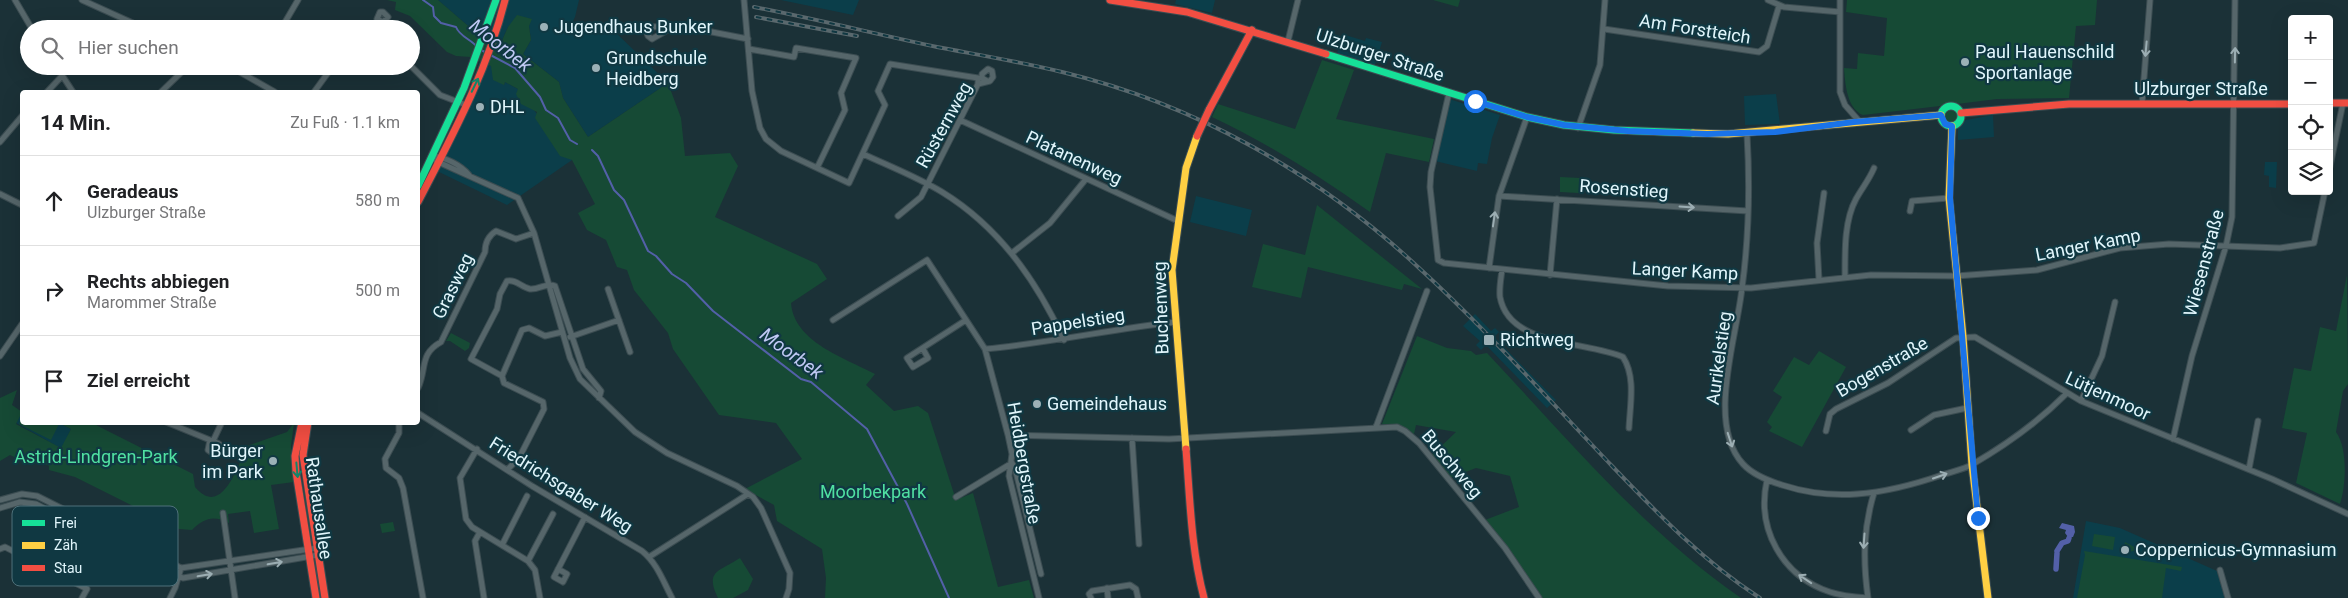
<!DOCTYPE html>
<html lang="de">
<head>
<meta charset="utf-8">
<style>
  :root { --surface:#fff; --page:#f2f2f2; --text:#202124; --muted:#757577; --line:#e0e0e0 }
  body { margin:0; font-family:Roboto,sans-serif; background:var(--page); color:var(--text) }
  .controls { position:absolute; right:15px; top:15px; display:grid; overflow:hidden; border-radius:5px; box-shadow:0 5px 20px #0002 }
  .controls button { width:45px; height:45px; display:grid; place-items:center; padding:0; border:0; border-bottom:1px solid var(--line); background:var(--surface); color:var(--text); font:25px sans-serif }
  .stop { position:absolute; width:15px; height:15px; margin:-11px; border:4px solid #1a73e8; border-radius:50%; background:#fff }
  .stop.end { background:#1a73e8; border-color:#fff; box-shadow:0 1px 5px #0008 }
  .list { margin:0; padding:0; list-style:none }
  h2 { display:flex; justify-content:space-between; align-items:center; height:65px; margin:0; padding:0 20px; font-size:21px }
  h2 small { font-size:16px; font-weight:400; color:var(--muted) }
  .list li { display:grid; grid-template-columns:32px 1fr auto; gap:15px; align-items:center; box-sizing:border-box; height:90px; padding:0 20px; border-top:1px solid var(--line) }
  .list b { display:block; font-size:19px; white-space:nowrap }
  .list p { margin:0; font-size:16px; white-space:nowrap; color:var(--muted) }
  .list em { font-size:16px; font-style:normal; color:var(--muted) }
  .icon { flex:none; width:28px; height:28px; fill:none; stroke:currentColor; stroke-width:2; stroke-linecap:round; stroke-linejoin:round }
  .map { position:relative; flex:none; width:2348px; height:598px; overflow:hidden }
  .search { position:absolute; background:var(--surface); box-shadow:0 5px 20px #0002; left:20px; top:20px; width:400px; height:55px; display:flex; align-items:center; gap:12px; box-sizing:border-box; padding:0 18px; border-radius:28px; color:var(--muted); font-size:19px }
  .panel { position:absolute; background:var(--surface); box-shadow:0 5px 20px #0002; left:20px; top:90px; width:400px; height:335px; border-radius:5px }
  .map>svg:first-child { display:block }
  .built { fill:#0b3e4a }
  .green { fill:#164a35 }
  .water { fill:#5360a8 }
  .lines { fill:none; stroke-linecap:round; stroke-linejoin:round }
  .stream { stroke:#5360a8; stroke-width:2 }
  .canal { stroke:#5360a8; stroke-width:5.5 }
  .street-casing { stroke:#3c4d52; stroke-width:7 }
  .fast-casing { stroke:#3c4d52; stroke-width:9 }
  .slow-casing { stroke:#3c4d52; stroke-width:9 }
  .jam-casing { stroke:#3c4d52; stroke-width:9 }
  .street { stroke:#56666a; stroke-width:5 }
  .fast { stroke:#16e098; stroke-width:7 }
  .slow { stroke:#ffcf43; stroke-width:7 }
  .jam { stroke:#f24e42; stroke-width:7 }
  .rail-casing { stroke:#59686d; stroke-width:4 }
  .rail { stroke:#103842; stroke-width:2; stroke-dasharray:5.5; stroke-linecap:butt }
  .jam-bridge-casing { stroke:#3c4d52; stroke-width:9; stroke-linecap:butt }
  .jam-bridge { stroke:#f24e42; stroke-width:7 }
  .oneway { stroke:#9caeb3 }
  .oneway2 { stroke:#138469 }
  .route { stroke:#1a73e8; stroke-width:6 }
  .poi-dot { fill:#9cb1b7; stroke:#103842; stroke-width:2 }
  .labels { text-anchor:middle; stroke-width:4.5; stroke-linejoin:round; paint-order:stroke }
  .poi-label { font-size:18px; fill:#e1f6fc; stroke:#103842; text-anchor:start }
  .street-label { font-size:18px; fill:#e1f6fc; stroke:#103842 }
  .park-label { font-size:18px; fill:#50e0a2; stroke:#103842 }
  .water-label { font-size:19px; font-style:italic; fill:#c0c9f4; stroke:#103842 }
  .key { fill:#103842; stroke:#4f717a; stroke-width:1 }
  .key-label { font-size:14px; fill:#e1f6fc }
</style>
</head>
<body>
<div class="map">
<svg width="2348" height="598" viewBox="0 0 2348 598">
  <rect width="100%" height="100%" fill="#1b3137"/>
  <path class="built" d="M438,0H579L575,17L571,25L613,30L668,83L588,137L563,98L559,82L523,54L531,40L529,26L531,19L523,17L508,27L500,45L467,25Z
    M781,0H859L853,15Z
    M1176,0H1215L1212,13L1175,4Z
    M1342,34L1365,41L1366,38L1382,42L1374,68L1336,57Z
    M487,64L491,66L504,85L505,82L518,89L572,160L507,205L435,170Z
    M1776,94L1780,124L1745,125L1744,96Z
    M1449,99L1500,115L1492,138L1487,164L1478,163L1477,171L1435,161Z
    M1993,115L1994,137L1958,140V128L1966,120Z
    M2265,162H2277L2276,188L2269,187V176L2264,175Z
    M1196,196L1252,210L1246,236L1190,222Z
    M1475,314L1491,331L1495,328L1499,332L1494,337L1556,400L1547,408L1486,345L1481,350L1476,345L1480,341L1463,326Z
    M22,412V422L59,423L71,429L62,449L16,423Z
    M2086,521L2120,528L2217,571L2225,598H2073Z"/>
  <path class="green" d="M387,0H438L467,25L500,45L508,27L517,15L532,19L529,26L531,40L523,54L559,82L563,98L588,137L668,83L681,118L685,156L730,153L738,166L715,217L817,264L827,279L791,303C794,342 845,358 875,374L866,385L894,411L918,406L928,413L956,500L973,493L998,587L1029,580L1034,598H825L826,578L822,549L777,521L774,505L745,489L802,459L776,423L719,415L673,349L668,333L634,290L627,270L617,267L606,240L587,230L578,213L595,204L572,160L560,156L535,118L537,112L521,104L516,94L518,89L505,82L504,85L493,80L491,66L471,57L456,56L447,52L410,16L395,10L396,2Z
    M1433,0H1460L1458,7Z
    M1847,0H2097L2095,25L2076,26L2069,98L1997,99L1957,104L1948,102L1940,106L1863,115C1847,109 1845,83 1844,68L1857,69L1858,53L1884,56L1887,18L1846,12Z
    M1322,60L1354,70L1336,119L1434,139L1429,162L1386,153L1370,212C1318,175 1269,144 1212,117L1218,104L1295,129Z
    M1945 116a6 6 0 1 1 12 0a6 6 0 1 1-12 0Z
    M1560,177L1580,178L1579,193L1560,192Z
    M1317,205L1422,289L1404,284L1402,290L1308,267L1301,298L1252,287L1263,244L1305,255Z
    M2347,275L2348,384L2343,391L2336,432C2348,448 2346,486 2340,504L2296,483L2307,433L2282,428L2294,368L2311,371L2320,327L2336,331Z
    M451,333L470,343L469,348L465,351L450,341H446Z
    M1417,336L1447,348L1471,351L1476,355L1487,353C1567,438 1644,531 1741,598H1542L1507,547L1485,520L1519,507L1510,476L1476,468L1450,478L1432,455L1456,432L1416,425L1414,434L1397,425L1382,424Z
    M1819,351L1846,367L1802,447L1769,431L1772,427L1767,422L1782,397L1773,391L1794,357L1809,365Z
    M17,390L12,405L22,412L16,424L61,448L71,429L59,423H92L193,474L195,487C222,519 238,465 247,446L287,432L294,423L291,446L294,482L271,485L279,529L254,533L250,511L228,514L229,523C214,515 204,518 192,530L179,529L75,477L49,470V466L31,457L27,463L10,455L0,461V398Z
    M22,416V422L55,423L59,424L51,440L19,424Z
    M303,487L305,491L313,544L311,542Z
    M393,522L395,531L382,533L380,524Z
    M2094,534L2115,537L2113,550L2092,546Z
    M2125,542L2138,549L2139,550L2122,553Z
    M2084,551L2182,567L2181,571L2166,568L2162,598H2077L2085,555Z
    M740,558L753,579L748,590L733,598H718C705,571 718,572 740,558Z"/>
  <path class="water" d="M2062,523L2074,526L2075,532L2073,537H2068L2065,533L2066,530L2059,528Z"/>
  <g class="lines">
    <path class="stream" d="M423,0L433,7L434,16L441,23L456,27C460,37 471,39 477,47
      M481,50L515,68L540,97L546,110L558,118L570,140L577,144
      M592,150L598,156L614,190L624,200L648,251L656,256L672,274L686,283L713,311L801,379L811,382L867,429L907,504L949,598"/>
    <path class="canal" d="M2057,551L2062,543L2068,541L2069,538
      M2056,569L2057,553"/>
    <g class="street-casing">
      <path id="street" d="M15,0L32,29
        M82,0L146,29
        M744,0L752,91L760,128L766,139L781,151L849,183L885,105L878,91L890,64L978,78V84
        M1768,0L1784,7L1840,12
        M1840,0V92L1845,105L1859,121
        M383,22L377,19L380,12H383L388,17L383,22L384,29
        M285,24L292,29
        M673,27L652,39L648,36L646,31L648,27L681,26L748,39
        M281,29L298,0
        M1604,29L1759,52L1767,46L1779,6
        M1288,41L1298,0
        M749,49L794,57L796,48L856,58L841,93L845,110L817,168
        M56,66L73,92
        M229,66L275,92
        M411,66L440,95L466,105
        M247,76L254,66
        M47,92L62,76
        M161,92L188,66
        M314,92L333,66
        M1449,93L1431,172L1430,187L1438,260L1444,263L1668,286L1751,288L1871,275L1956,276L2037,270L2120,248L2169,244L2280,248L2314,243L2325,191
        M2142,104L2150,0
        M960,120L1178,221
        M1578,128L1600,65L1605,0
        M1747,134C1750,185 1749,237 1742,288C1737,337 1706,424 1743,464C1753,475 1769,481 1782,485C1807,493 1831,496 1857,494C1887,492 1916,484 1945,474C1954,471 1965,469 1973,464C2006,445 2040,420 2066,394
        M0,142L22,116
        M863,154C889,166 917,177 942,192C999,227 1036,280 1064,340
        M432,156C445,157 461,165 469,175
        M436,161L518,198L534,233L570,358L580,379L635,432L667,453L737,486L753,497L761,508L790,573L789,589L786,598
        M2329,171L2343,103
        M0,194L22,205
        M1499,196L1748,211
        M1910,211L1912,201L1949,198
        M898,216L921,197L978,84L990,81L993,77L992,71L988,69L982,74V78L987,81
        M1012,253L1050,223L1086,179
        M1489,268L1499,196L1527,117
        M1502,270C1501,278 1499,288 1500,297C1509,347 1587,341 1623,357C1636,377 1630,405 1629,428
        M1550,275L1557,199
        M1845,277C1845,252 1844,221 1856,199C1862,188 1869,180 1874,168
        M1819,280L1817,243L1824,193
        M608,289L630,352
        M833,320L927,260L985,349L1008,435L1012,454L1009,476L1039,598
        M570,337L619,320
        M923,349L928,358L913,367L907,358L966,320
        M985,349C1049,343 1112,329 1176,322
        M0,356L22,324
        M502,376L522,330L529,328L545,336L562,332
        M418,388C427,369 419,354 441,342L485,252C485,243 488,236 496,231L516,239L534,233
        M2081,401L2102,356L2115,302
        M418,413L532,486L642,551C657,563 663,581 672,598
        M166,422L210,440
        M399,422V433L385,459L386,468L399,478L403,488L423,598
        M1376,427L1427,291
        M1911,430L1934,415L1967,408
        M1826,431L1830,414L1836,409L1888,383L1956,338L1975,337L2081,401L2272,479L2348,514
        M1008,435L1169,439L1397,427L1405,431L1419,443L1505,548L1539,598
        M1132,438L1139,544
        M2173,439L2192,356L2226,246L2232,217L2235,0
        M213,441L219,444L215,450L211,452L208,450L210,440L213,441L222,422
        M477,449L460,478L466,519L472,527L528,561L535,570L540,598
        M508,469L519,458L544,409L543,402L504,383L502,376L471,359L497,309L500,294L507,281C516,279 521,287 530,289C539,290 547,282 555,286L583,369L601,391L599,398
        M2249,469L2258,421
        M1767,480C1756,529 1782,576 1830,592C1842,596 1855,597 1868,598
        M956,497L1012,463L1015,468L1041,574
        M0,500L22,494L37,496L181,568L317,548
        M0,508L20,502L36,504L166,571L183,578L318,555
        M223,513L235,598
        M480,532L475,541L484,598
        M502,545L527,496
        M0,549L5,547L87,589L82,598
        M649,557L748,494
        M528,561L553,514
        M558,569L567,574L563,582L554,577L585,517
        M2220,570L2228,598
        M1107,588L1108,598
        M170,598L175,588L181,568
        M1091,598L1089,594L1092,591L1130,585L1136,589L1138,598
        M1868,598C1863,561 1863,529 1874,493"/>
    </g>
    <g class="fast-casing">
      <path id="fast" d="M1326,54L1527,117L1564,125L1614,130L1693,133
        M1941 116a10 10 0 1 1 20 0a10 10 0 1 1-20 0Z
        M418,186L464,88L496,0"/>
    </g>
    <g class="slow-casing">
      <path id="slow" d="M1952,126L1949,198L1963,336L1972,465L1988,598
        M1693,133L1728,134L1941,115
        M1186,449L1172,270L1186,168L1197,136"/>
    </g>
    <g class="jam-casing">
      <path id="jam" d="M1110,0L1187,12L1326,54
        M2329,103H2348
        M1209,110L1252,30
        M1961,113L2069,104H2292
        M418,202C452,136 487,72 505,0
        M302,422L295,456L296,472L316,598
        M308,422L303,455L325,598
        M1186,449C1190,499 1191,549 1204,598"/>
    </g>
    <use href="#street" class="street"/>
    <use href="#fast" class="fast"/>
    <use href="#slow" class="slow"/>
    <use href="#jam" class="jam"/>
    <g class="rail-casing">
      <path id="rail" d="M754,7C816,19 876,34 937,47C979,55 1021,62 1062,72C1195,104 1318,174 1418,267C1486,329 1548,399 1612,466C1658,514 1704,562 1760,598
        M756,17L857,36"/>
    </g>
    <use href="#rail" class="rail"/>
    <g class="jam-bridge-casing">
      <path id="jam-bridge" d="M1197,136L1209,110"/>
    </g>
    <use href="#jam-bridge" class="jam-bridge"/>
  </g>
  <defs><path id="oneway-shaft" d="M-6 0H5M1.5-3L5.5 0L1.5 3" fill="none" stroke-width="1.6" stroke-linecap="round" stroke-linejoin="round" transform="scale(1.25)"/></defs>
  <g class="oneway">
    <use href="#oneway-shaft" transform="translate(2146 49) rotate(95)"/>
    <use href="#oneway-shaft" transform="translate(2235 55) rotate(-89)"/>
    <use href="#oneway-shaft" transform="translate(1687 207) rotate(4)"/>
    <use href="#oneway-shaft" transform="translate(1494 219) rotate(-82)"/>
    <use href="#oneway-shaft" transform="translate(1730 440) rotate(72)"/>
    <use href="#oneway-shaft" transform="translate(1940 476) rotate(-19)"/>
    <use href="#oneway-shaft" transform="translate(1864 541) rotate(94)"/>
    <use href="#oneway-shaft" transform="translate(275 563) rotate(-10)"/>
    <use href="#oneway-shaft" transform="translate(205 575) rotate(-10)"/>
    <use href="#oneway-shaft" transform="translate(1805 579) rotate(-146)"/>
  </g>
  <g class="oneway2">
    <use href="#oneway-shaft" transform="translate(475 85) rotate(-64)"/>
    <use href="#oneway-shaft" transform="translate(297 470) rotate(85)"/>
  </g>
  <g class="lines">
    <path class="route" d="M1475,101L1527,117L1564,125L1628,131L1707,134L1775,132L1854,122L1941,115L1945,124L1952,126L1950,198L1978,518"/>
  </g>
  <g class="poi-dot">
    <circle cx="544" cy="27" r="5"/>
    <circle cx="1965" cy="62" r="5"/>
    <circle cx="596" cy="68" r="5"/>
    <circle cx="480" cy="107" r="5"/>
    <rect x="1483" y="334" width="12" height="12" rx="2.5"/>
    <circle cx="1037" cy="404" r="5"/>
    <circle cx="273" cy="461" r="5"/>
    <circle cx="2125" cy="550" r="5"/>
  </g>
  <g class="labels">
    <g class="poi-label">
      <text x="554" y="33">Jugendhaus Bunker</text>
      <text x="1975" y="58">Paul Hauenschild<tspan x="1975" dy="21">Sportanlage</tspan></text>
      <text x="606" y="64">Grundschule<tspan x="606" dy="21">Heidberg</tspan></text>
      <text x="490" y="113">DHL</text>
      <text x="1500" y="346">Richtweg</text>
      <text x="1047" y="410">Gemeindehaus</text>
      <text x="263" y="457" text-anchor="end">Bürger<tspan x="263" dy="21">im Park</tspan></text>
      <text x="2135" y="556">Coppernicus-Gymnasium</text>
    </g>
    <g class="street-label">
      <text transform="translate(1695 29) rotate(9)" y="6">Am Forstteich</text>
      <text transform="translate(1380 55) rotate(18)" y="6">Ulzburger Straße</text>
      <text x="2201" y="95">Ulzburger Straße</text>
      <text transform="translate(944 125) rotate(-61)" y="6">Rüsternweg</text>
      <text transform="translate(1074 158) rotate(25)" y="6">Platanenweg</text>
      <text transform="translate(1624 189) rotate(4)" y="6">Rosenstieg</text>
      <text transform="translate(2088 245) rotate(-11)" y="6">Langer Kamp</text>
      <text transform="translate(2204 263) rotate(-75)" y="6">Wiesenstraße</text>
      <text transform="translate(1685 271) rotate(3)" y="6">Langer Kamp</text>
      <text transform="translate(453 286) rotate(-64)" y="6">Grasweg</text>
      <text transform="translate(1161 308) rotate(-92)" y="6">Buchenweg</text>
      <text transform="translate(1078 322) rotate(-9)" y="6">Pappelstieg</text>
      <text transform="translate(1719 358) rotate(-82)" y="6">Aurikelstieg</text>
      <text transform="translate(1882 367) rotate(-30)" y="6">Bogenstraße</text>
      <text transform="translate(2108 396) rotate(25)" y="6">Lütjenmoor</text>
      <text transform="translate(1024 463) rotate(80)" y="6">Heidbergstraße</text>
      <text transform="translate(1452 464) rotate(50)" y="6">Buschweg</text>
      <text transform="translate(561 485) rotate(32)" y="6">Friedrichsgaber Weg</text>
      <text transform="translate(319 508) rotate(82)" y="6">Rathausallee</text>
    </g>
    <g class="park-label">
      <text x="96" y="463">Astrid-Lindgren-Park</text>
      <text x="873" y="498">Moorbekpark</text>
    </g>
    <g class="water-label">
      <text transform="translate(501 45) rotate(38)" y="7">Moorbek</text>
      <text transform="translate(792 353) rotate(36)" y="7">Moorbek</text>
    </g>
  </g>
  <rect x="12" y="506" width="166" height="80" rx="8" class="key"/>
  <rect x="22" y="520" width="23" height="6" fill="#16e098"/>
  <rect x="22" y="542" width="23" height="7" fill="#ffcf43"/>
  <rect x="22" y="565" width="23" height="6" fill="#f24e42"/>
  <g class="key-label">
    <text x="54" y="528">Frei</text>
    <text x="54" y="550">Zäh</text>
    <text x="54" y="573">Stau</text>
  </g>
</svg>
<div class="controls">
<button>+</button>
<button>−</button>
<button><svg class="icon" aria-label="locate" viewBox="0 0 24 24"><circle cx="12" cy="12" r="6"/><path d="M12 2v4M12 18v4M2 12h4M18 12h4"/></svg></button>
<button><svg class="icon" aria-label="layers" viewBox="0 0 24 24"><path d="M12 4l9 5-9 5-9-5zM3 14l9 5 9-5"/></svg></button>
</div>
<div class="stop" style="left:1475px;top:101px"></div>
<div class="stop end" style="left:1978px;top:518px"></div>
<div class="search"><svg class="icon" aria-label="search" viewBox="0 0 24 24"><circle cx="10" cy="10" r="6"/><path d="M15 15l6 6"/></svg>Hier suchen</div>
<section class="panel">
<h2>14 Min.<small>Zu Fuß · 1.1 km</small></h2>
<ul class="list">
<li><svg class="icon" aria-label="ahead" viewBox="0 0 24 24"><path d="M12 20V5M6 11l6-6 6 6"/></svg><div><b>Geradeaus</b><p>Ulzburger Straße</p></div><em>580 m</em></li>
<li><svg class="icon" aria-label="right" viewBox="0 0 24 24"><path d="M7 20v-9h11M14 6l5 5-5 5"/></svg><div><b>Rechts abbiegen</b><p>Marommer Straße</p></div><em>500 m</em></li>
<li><svg class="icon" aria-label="arrive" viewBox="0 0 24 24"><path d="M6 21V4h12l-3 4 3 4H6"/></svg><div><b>Ziel erreicht</b></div></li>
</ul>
</section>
</div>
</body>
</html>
